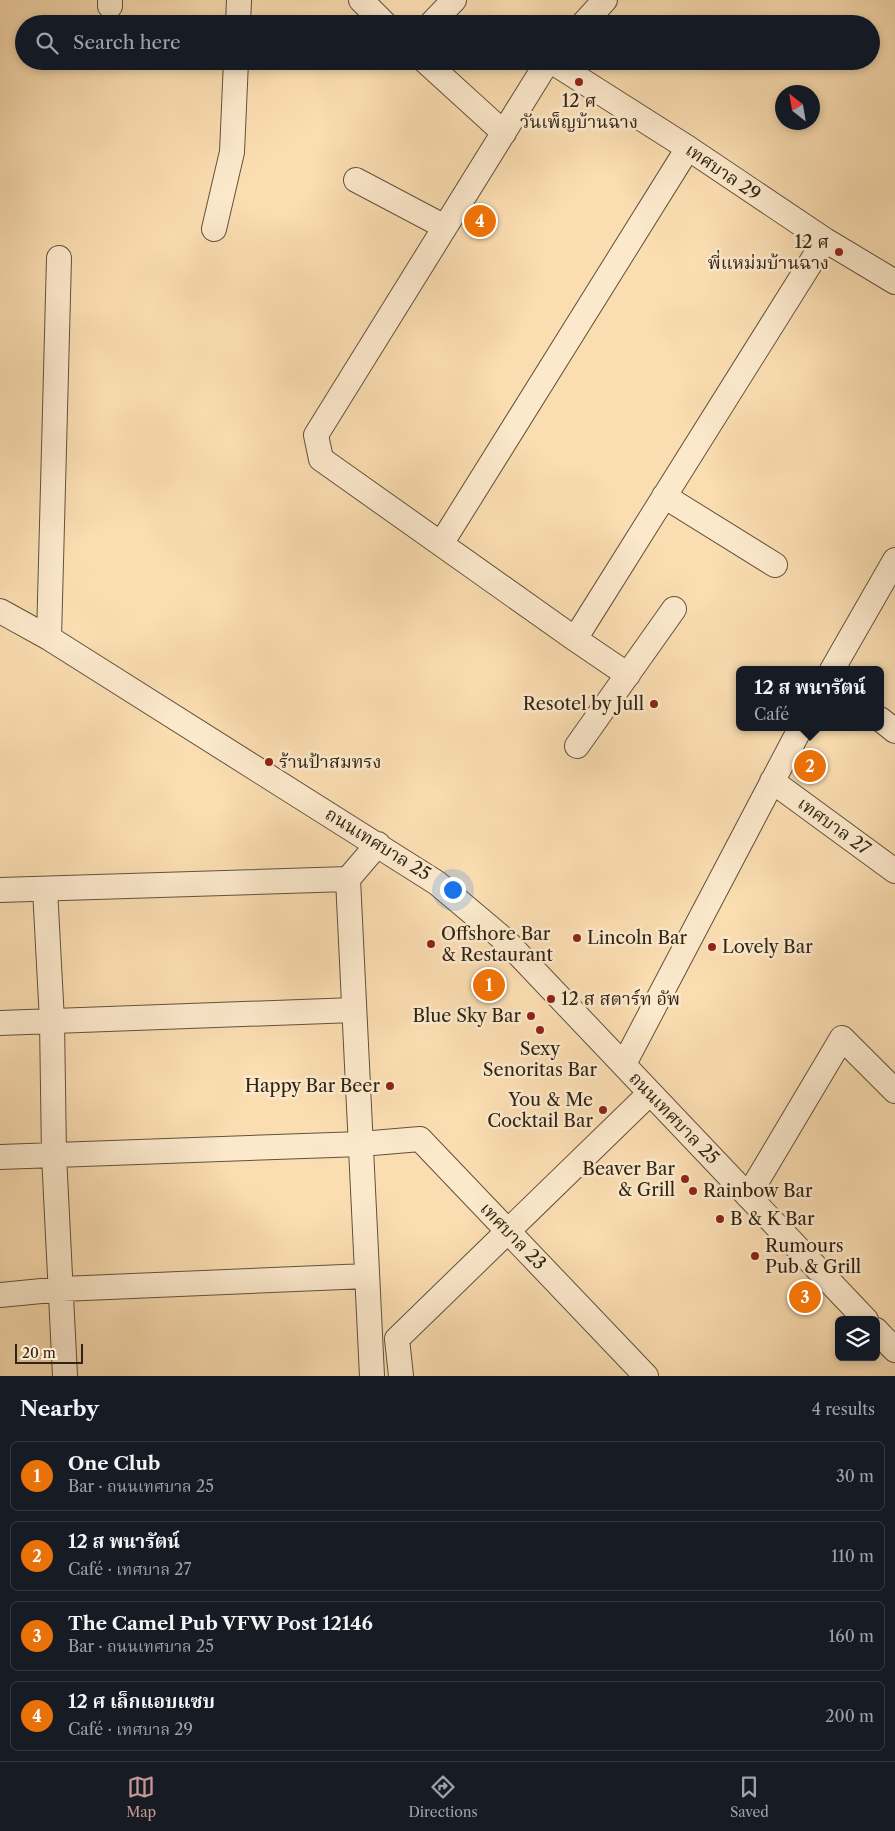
<!DOCTYPE html>
<html lang="en">
<head>
<meta charset="utf-8">
<style>
  :root { --surface:#171b24; --page:#242831; --text:#f1f3f6; --muted:#9ea1a6; --line:#363941; --accent:#c59692 }
  body { margin:0; font-family:"Libre Caslon Text","Noto Serif Thai",serif; background:var(--page); color:var(--text) }
  .controls { position:absolute; right:15px; bottom:15px; display:grid; overflow:hidden; border-radius:8px; box-shadow:0 2px 8px #0003 }
  .controls button { width:45px; height:45px; display:grid; place-items:center; padding:0; border:0; border-bottom:1px solid var(--line); background:var(--surface); color:var(--text); font:25px sans-serif }
  .compass { position:absolute; left:775px; top:85px; width:45px; height:45px; border-radius:50%; background:var(--surface); box-shadow:0 2px 8px #0003; rotate:329deg }
  .scale { position:absolute; left:15px; bottom:12px; width:68px; box-sizing:border-box; padding-left:5px; border:2px solid #302414; border-top:0; font-size:14px; line-height:18px; white-space:nowrap; color:#302414; -webkit-text-stroke:4px #fce9cc; paint-order:stroke }
  .you { position:absolute; left:452px; top:889px; width:18px; height:18px; margin:-12px; border:4px solid #fff; border-radius:50%; background:#1a73e8; box-shadow:0 0 0 8px #1a73e833 }
  .badge { display:grid; place-items:center; width:32px; height:32px; border-radius:50%; background:var(--accent); color:#fff; font-size:16px; font-weight:700 }
  .pin { position:absolute; translate:-50% -50%; border:2px solid #fff; box-shadow:0 1px 5px #0006 }
  .popup { position:absolute; left:736px; top:666px; width:148px; height:65px; box-sizing:border-box; display:grid; place-content:center; border-radius:8px; background:var(--surface); filter:drop-shadow(0 1px 4px #0005); font-size:16px; white-space:nowrap; color:var(--muted) }
  .popup b { font-size:19px; color:var(--text) }
  .popup::after { content:''; position:absolute; left:50%; top:100%; margin-left:-10px; border:10px solid transparent; border-top-color:var(--surface) }
  .list { margin:0; padding:0; list-style:none }
  h2 { display:flex; justify-content:space-between; align-items:center; height:65px; margin:0; padding:0 20px; font-size:21px }
  h2 small { font-size:16px; font-weight:400; color:var(--muted) }
  .list li { display:grid; grid-template-columns:32px 1fr auto; gap:15px; align-items:center; box-sizing:border-box; height:70px; margin:0 10px 10px; padding:0 10px; border:1px solid var(--line); border-radius:8px }
  .list b { display:block; font-size:19px; white-space:nowrap }
  .list p { margin:0; font-size:16px; white-space:nowrap; color:var(--muted) }
  .list em { font-size:16px; font-style:normal; color:var(--muted) }
  .icon { flex:none; width:28px; height:28px; fill:none; stroke:currentColor; stroke-width:2; stroke-linecap:round; stroke-linejoin:round }
  .map { position:relative; flex:none; width:895px; height:1376px; overflow:hidden }
  .search { position:absolute; background:var(--surface); box-shadow:0 2px 8px #0003; left:15px; right:15px; top:15px; height:55px; display:flex; align-items:center; gap:12px; box-sizing:border-box; padding:0 18px; border-radius:28px; color:var(--muted); font-size:19px }
  .sheet { height:385px; background:var(--surface) }
  nav { display:flex; justify-content:space-around; align-items:center; box-sizing:border-box; height:70px; border-top:1px solid var(--line); background:var(--surface); font-size:14px; color:var(--muted) }
  nav a { display:grid; justify-items:center; gap:2px }
  nav .on { color:var(--accent) }
  .map>svg:first-child { display:block }
  .lines { fill:none; stroke-linecap:round; stroke-linejoin:round }
  .minor-casing { stroke:#62523b; stroke-width:26 }
  .minor { stroke:#fce9cc; stroke-width:24 }
  .poi-dot { fill:#8f2418; stroke:#fce9cc; stroke-width:2 }
  .labels { text-anchor:middle; stroke-width:5; stroke-linejoin:round; paint-order:stroke }
  .poi-label { font-size:18px; fill:#302414; stroke:#fce9cc; text-anchor:start }
  .street-label { font-size:18px; fill:#302414; stroke:#fce9cc }
</style>
</head>
<body>
<div class="map">
<svg width="895" height="1376" viewBox="0 0 895 1376">
  <rect width="100%" height="100%" fill="#faddb1"/>
  <filter id="stains"><feTurbulence type="fractalNoise" baseFrequency=".004" numOctaves="4"/><feColorMatrix values="0 0 0 0 .2 0 0 0 0 .09 0 0 0 0 .02 0 0 0 .5 -.17"/></filter>
  <radialGradient id="worn" r=".72"><stop offset=".6" stop-color="#630" stop-opacity="0"/><stop offset="1" stop-color="#630" stop-opacity=".3"/></radialGradient>
  <g class="lines">
    <g class="minor-casing">
      <path id="minor" d="M361,0L385,24
        M110,6V0
        M238,24L239,0
        M431,24L454,0
        M583,24L605,0
        M425,61L504,133
        M548,61L316,435L321,459L575,639L628,675
        M551,61L688,148L825,240L895,282
        M356,180L445,227
        M214,229L232,152L236,61
        M664,496L775,565
        M441,544L688,148
        M0,611L49,638L437,883L506,941L866,1320
        M49,638L59,258
        M575,639L825,240
        M832,670L895,560
        M880,719L895,731
        M577,746L674,609
        M772,781L895,871
        M45,889L52,1021L54,1155L65,1376
        M0,890L348,879
        M0,1023L354,1010
        M624,1064L801,727
        M0,1157L361,1144L420,1139L646,1376
        M748,1196L842,1038L895,1091
        M0,1295L62,1289L367,1276
        M876,1330L895,1350
        M372,1376L348,879L378,844
        M401,1376L397,1339L650,1093"/>
    </g>
    <use href="#minor" class="minor"/>
  </g>
  <g class="poi-dot">
    <circle cx="579" cy="82" r="5"/>
    <circle cx="839" cy="252" r="5"/>
    <circle cx="654" cy="704" r="5"/>
    <circle cx="269" cy="762" r="5"/>
    <circle cx="577" cy="938" r="5"/>
    <circle cx="431" cy="944" r="5"/>
    <circle cx="712" cy="947" r="5"/>
    <circle cx="551" cy="999" r="5"/>
    <circle cx="531" cy="1016" r="5"/>
    <circle cx="540" cy="1030" r="5"/>
    <circle cx="390" cy="1086" r="5"/>
    <circle cx="603" cy="1110" r="5"/>
    <circle cx="685" cy="1179" r="5"/>
    <circle cx="693" cy="1191" r="5"/>
    <circle cx="720" cy="1219" r="5"/>
    <circle cx="755" cy="1256" r="5"/>
  </g>
  <g class="labels">
    <g class="poi-label">
      <text x="579" y="107" text-anchor="middle">12 ศ<tspan x="579" dy="21">วันเพ็ญบ้านฉาง</tspan></text>
      <text x="829" y="248" text-anchor="end">12 ศ<tspan x="829" dy="21">พี่แหม่มบ้านฉาง</tspan></text>
      <text x="644" y="710" text-anchor="end">Resotel by Jull</text>
      <text x="279" y="768">ร้านป้าสมทรง</text>
      <text x="441" y="940">Offshore Bar<tspan x="441" dy="21">&amp; Restaurant</tspan></text>
      <text x="587" y="944">Lincoln Bar</text>
      <text x="722" y="953">Lovely Bar</text>
      <text x="561" y="1005">12 ส สตาร์ท อัพ</text>
      <text x="521" y="1022" text-anchor="end">Blue Sky Bar</text>
      <text x="540" y="1055" text-anchor="middle">Sexy<tspan x="540" dy="21">Senoritas Bar</tspan></text>
      <text x="380" y="1092" text-anchor="end">Happy Bar Beer</text>
      <text x="593" y="1106" text-anchor="end">You &amp; Me<tspan x="593" dy="21">Cocktail Bar</tspan></text>
      <text x="675" y="1175" text-anchor="end">Beaver Bar<tspan x="675" dy="21">&amp; Grill</tspan></text>
      <text x="703" y="1197">Rainbow Bar</text>
      <text x="730" y="1225">B &amp; K Bar</text>
      <text x="765" y="1252">Rumours<tspan x="765" dy="21">Pub &amp; Grill</tspan></text>
    </g>
    <g class="street-label">
      <text transform="translate(723 172) rotate(34)" y="6">เทศบาล 29</text>
      <text transform="translate(834 826) rotate(36)" y="6">เทศบาล 27</text>
      <text transform="translate(378 844) rotate(32)" y="6">ถนนเทศบาล 25</text>
      <text transform="translate(674 1118) rotate(46)" y="6">ถนนเทศบาล 25</text>
      <text transform="translate(513 1236) rotate(46)" y="6">เทศบาล 23</text>
    </g>
  </g>
  <rect width="100%" height="100%" filter="url(#stains)"/>
  <rect width="100%" height="100%" fill="url(#worn)"/>
</svg>
<div class="controls">
<button><svg class="icon" aria-label="layers" viewBox="0 0 24 24"><path d="M12 4l9 5-9 5-9-5zM3 14l9 5 9-5"/></svg></button>
</div>
<svg class="compass" viewBox="-18 -18 36 36"><path d="M0-13l5 13h-10z" fill="#e53935"/><path d="M0 13l5-13h-10z" fill="#9ea1a6"/></svg>
<div class="scale">20 m</div>
<div class="you"></div>
<div class="pin badge" style="left:489px;top:985px;background:#e8710a">1</div>
<div class="pin badge" style="left:810px;top:766px;background:#e8710a">2</div>
<div class="popup"><b>12 ส พนารัตน์</b>Café</div>
<div class="pin badge" style="left:805px;top:1297px;background:#e8710a">3</div>
<div class="pin badge" style="left:480px;top:221px;background:#e8710a">4</div>
<div class="search"><svg class="icon" aria-label="search" viewBox="0 0 24 24"><circle cx="10" cy="10" r="6"/><path d="M15 15l6 6"/></svg>Search here</div>
</div>
<section class="sheet">
<h2>Nearby<small>4 results</small></h2>
<ul class="list">
<li><span class="badge" style="background:#e8710a">1</span><div><b>One Club</b><p>Bar · ถนนเทศบาล 25</p></div><em>30 m</em></li>
<li><span class="badge" style="background:#e8710a">2</span><div><b>12 ส พนารัตน์</b><p>Café · เทศบาล 27</p></div><em>110 m</em></li>
<li><span class="badge" style="background:#e8710a">3</span><div><b>The Camel Pub VFW Post 12146</b><p>Bar · ถนนเทศบาล 25</p></div><em>160 m</em></li>
<li><span class="badge" style="background:#e8710a">4</span><div><b>12 ศ เล็กแอบแซบ</b><p>Café · เทศบาล 29</p></div><em>200 m</em></li>
</ul>
</section>
<nav>
<a class="on"><svg class="icon" aria-label="map" viewBox="0 0 24 24"><path d="M3 6l6-2 6 2 6-2v14l-6 2-6-2-6 2zM9 4v14M15 6v14"/></svg>Map</a>
<a><svg class="icon" aria-label="directions" viewBox="0 0 24 24"><path d="M12 3l9 9-9 9-9-9zM9 14v-3h6M13 9l2 2-2 2"/></svg>Directions</a>
<a><svg class="icon" aria-label="saved" viewBox="0 0 24 24"><path d="M7 4h10v16l-5-4-5 4z"/></svg>Saved</a>
</nav>
</body>
</html>
